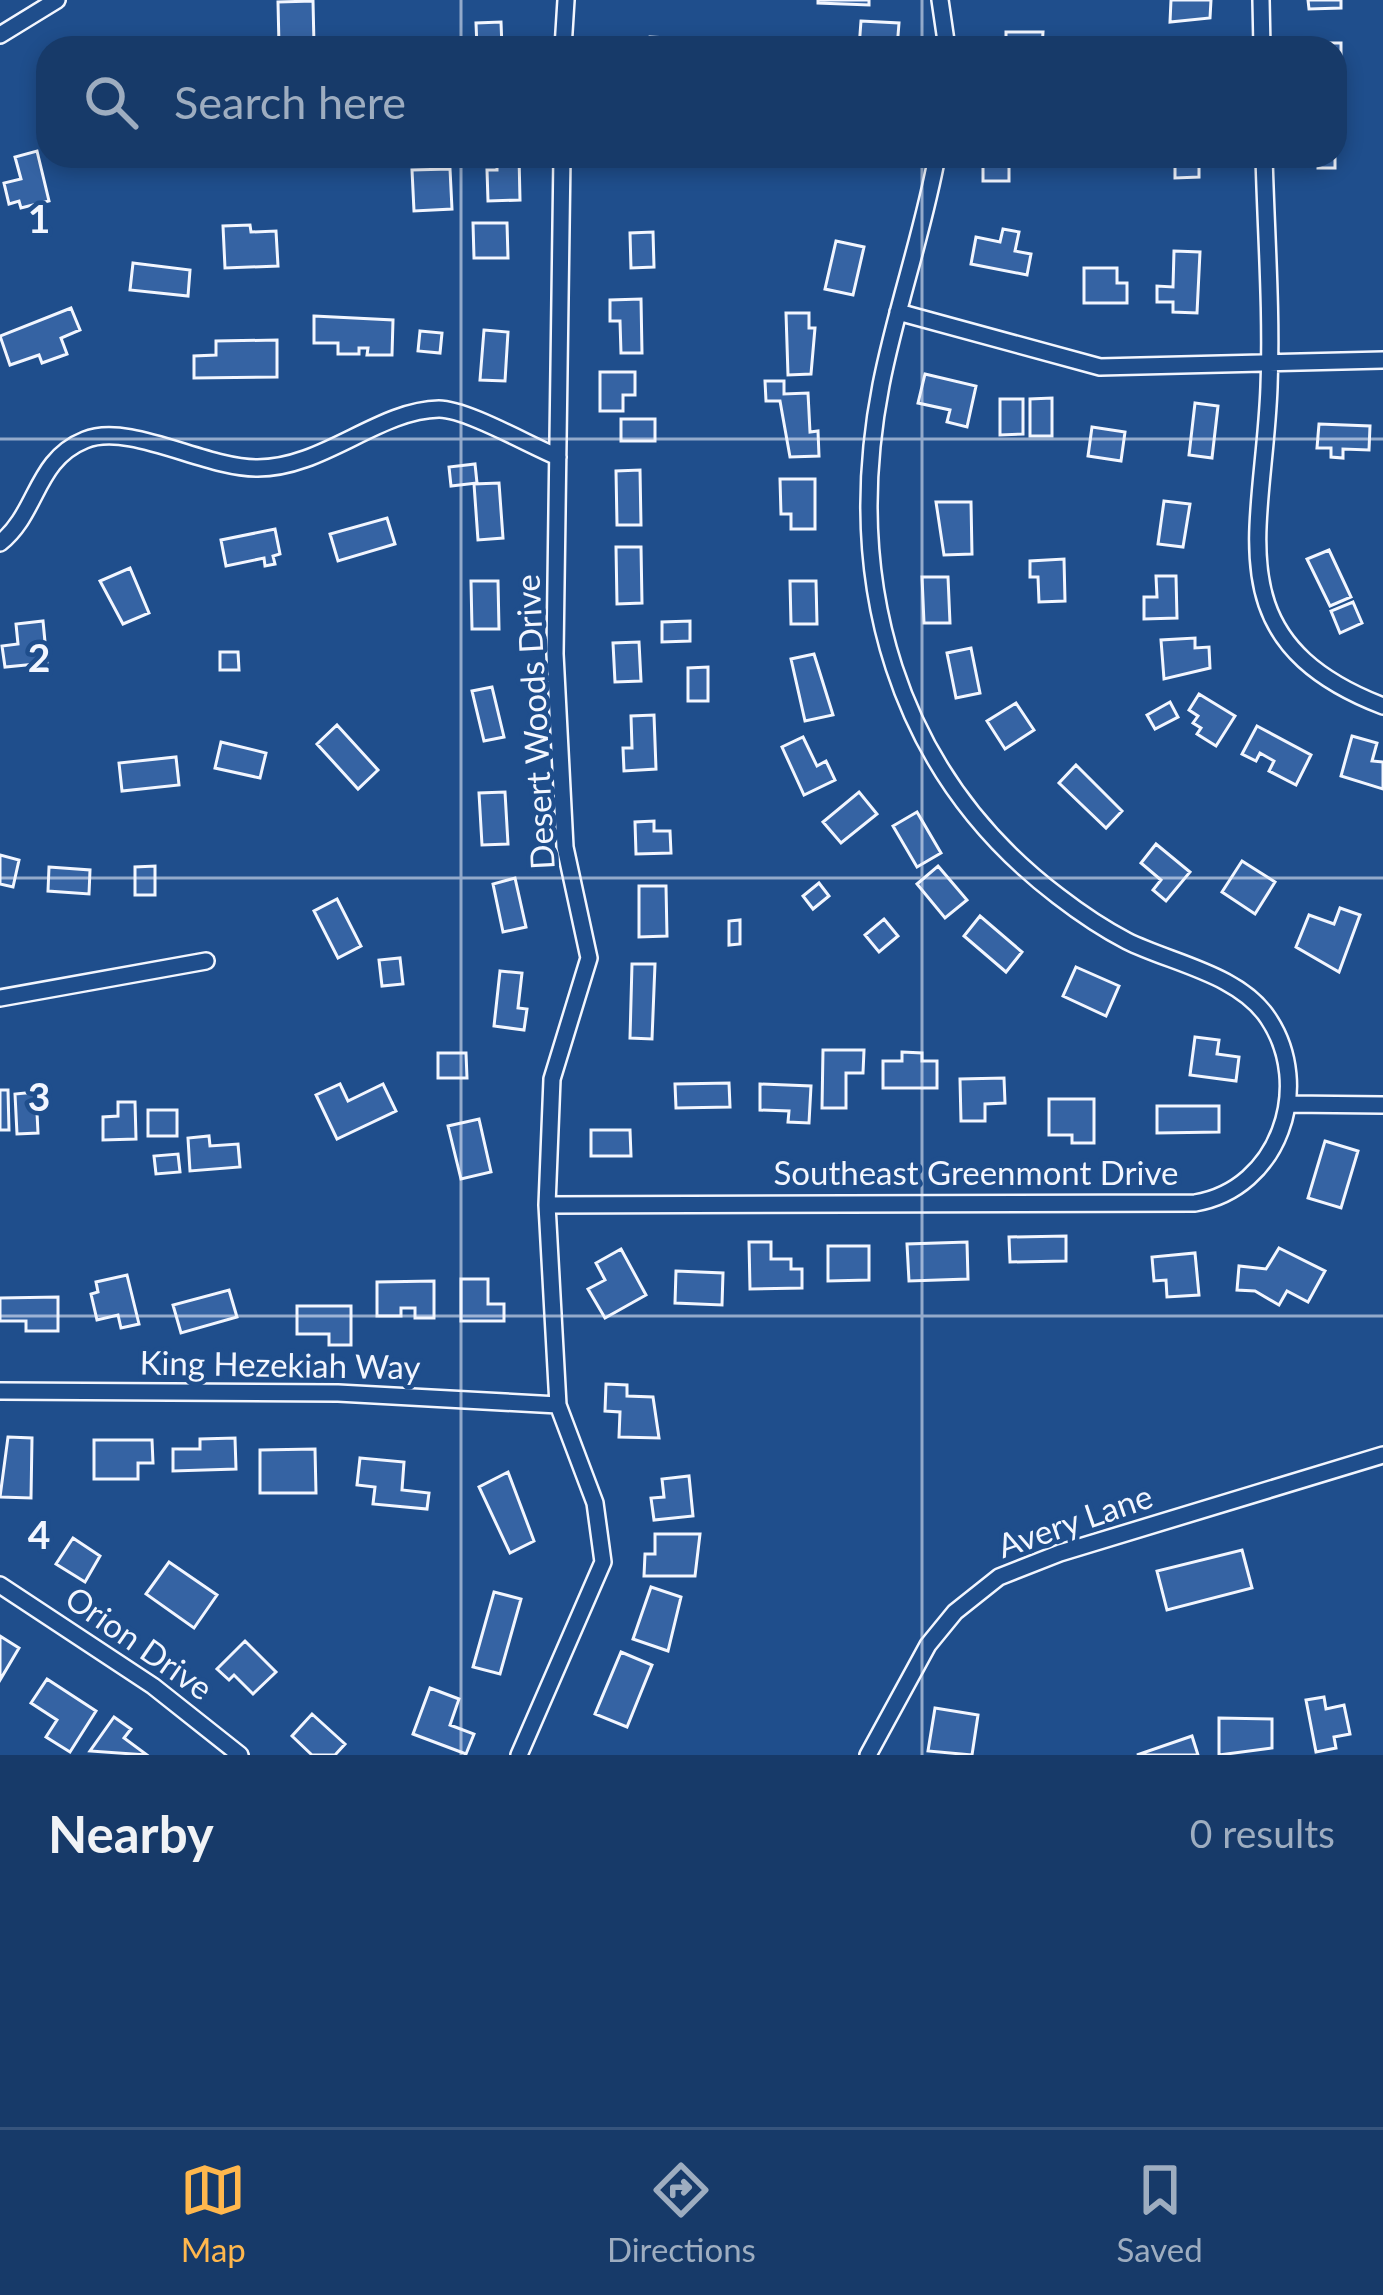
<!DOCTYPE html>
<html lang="en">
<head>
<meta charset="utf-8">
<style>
  :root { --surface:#173a69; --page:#244571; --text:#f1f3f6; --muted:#9eadc0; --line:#36547d; --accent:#ffb74d }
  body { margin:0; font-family:Lato,sans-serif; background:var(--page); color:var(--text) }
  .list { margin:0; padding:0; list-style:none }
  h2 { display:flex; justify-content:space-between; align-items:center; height:156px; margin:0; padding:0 48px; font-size:51px }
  h2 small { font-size:39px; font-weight:400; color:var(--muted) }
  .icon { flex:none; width:66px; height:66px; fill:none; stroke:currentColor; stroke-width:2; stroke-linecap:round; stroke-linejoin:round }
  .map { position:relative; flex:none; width:1383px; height:1755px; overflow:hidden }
  .search { position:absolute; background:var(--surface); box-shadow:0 6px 18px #0003; left:36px; right:36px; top:36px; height:132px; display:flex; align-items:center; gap:30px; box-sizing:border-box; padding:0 42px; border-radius:36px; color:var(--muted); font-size:45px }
  .sheet { height:372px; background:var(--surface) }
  nav { display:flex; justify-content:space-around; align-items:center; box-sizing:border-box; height:168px; border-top:3px solid var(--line); background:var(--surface); font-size:33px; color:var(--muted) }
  nav a { display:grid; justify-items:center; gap:6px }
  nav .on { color:var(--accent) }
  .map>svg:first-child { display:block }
  .building { fill:#3563a3; stroke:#f2f6ff; stroke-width:3 }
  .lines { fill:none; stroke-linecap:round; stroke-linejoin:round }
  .street-casing { stroke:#f2f6ff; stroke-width:20 }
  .street { stroke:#1f4e8c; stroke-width:15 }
  .grid { fill:none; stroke:#f2f6ff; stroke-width:3; stroke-opacity:0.55 }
  .labels { text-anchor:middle; stroke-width:9; stroke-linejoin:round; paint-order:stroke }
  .street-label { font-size:33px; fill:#f2f6ff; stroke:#1f4e8c }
  .grid-label { font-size:39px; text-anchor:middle; font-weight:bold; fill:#f2f6ff; stroke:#1f4e8c; stroke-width:9; stroke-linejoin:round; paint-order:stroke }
</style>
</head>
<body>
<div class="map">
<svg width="1383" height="1755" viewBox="0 0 1383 1755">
  <rect width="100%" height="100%" fill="#1f4e8c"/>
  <path class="building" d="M818,0H869V5L818,3Z
    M1171,0H1211L1210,18L1170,22Z
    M1308,0H1341V8L1309,9Z
    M313,1L314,45L279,46L278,2Z
    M861,21L899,23L897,48H859Z
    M501,22L502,48H477L476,23Z
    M1006,32H1043L1042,48H1006Z
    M650,37L705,40L704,48H649Z
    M1311,43H1341V98H1335V48H1311Z
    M1335,118V168H1318V156H1335Z
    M37,151L49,201L21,208L19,201L9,204L4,183L21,179L15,157Z
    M497,156H519L520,200L488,201L487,170H497Z
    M832,156H859L860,162L833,163Z
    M983,156H1009V181H983Z
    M1175,156H1199V177L1175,178Z
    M450,169L452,209L414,211L412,170Z
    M473,223H507L508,258H474Z
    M250,225L251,232L276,231L278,266L225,268L223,226Z
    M1003,229L1019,232L1015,251L1031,254L1027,275L971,264L976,237L1000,242Z
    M653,232L654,267L631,268L630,233Z
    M836,241L864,247L853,295L825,289Z
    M1174,251L1200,252L1197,313L1173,312V302H1157V286L1173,287Z
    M133,263L190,270L188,296L130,290Z
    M1084,268H1117V283H1127V303H1084Z
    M641,299L642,353H621L620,321H610V300Z
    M71,308L80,330L61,338L67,354L42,363L39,355L10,365L0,336Z
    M786,313H809V328H815L811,374L788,375Z
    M314,316L393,320L392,355H367L368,348H359V354H338V343H314Z
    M484,330L508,332L505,381L480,380Z
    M420,331L442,333L440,353L418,351Z
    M277,340V377L194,378V356L216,355V341Z
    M600,372H635V395H623V411H600Z
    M925,374L976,386L967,427L947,422L950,410L918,403Z
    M765,381H784V394L808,393L810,432L818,431L819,456L790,457L780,401H766Z
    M1052,398V436H1030V399Z
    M1000,399H1023V434L1000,435Z
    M1195,403L1218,406L1212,458L1189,455Z
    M621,419H655V441H621Z
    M1319,424L1370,426L1369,450L1343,449V458L1331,457V448H1317Z
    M1092,427L1125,432L1121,461L1088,456Z
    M475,464L477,483L451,486L449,467Z
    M640,470L641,525H617L616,471Z
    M780,479H815V529H791V514H781Z
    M499,483L503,538L478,540L474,484Z
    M1164,501L1190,504L1183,547L1158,544Z
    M936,502H971L972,554L944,555Z
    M387,518L395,544L338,561L330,534Z
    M275,529L280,554L273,556L275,564L265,566L264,558L226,566L221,540Z
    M616,547H641L642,603L617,604Z
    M1329,550L1351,597L1330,606L1307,559Z
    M1064,559L1065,601L1039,602L1038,577H1030V561Z
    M130,568L149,613L123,624L100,581Z
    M1156,576H1176L1177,618L1144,619V597H1157Z
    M922,577H948L950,623H924Z
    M471,581H498L499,629H472Z
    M790,581H816L817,624H791Z
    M1353,602L1362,623L1340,633L1331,611Z
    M43,621L47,663L5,667L2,646L18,644L16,624Z
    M690,621V641L662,642V622Z
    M1195,638V648L1209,647L1210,668L1164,679L1161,640Z
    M639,642L641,681L615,682L613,643Z
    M971,648L980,693L956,698L947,653Z
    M220,652H238L239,670H220Z
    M814,654L833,715L805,721L791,659Z
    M708,667V701H688V668Z
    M492,687L504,737L484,741L472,691Z
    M1199,694L1235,716L1216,746L1197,734L1201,728L1193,723L1198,716L1189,710Z
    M1170,702L1178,717L1155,729L1147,715Z
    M1016,703L1034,730L1005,749L987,721Z
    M654,715L656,769L624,771L623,748H632L631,716Z
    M337,725L378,770L358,789L317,744Z
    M1257,726L1311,755L1296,785L1269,771L1274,761L1260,753L1256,761L1242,754Z
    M1352,736L1377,743L1372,761L1383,762V789L1341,776Z
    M803,737L817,766L826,761L835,780L804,795L782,747Z
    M221,742L266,753L260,778L215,768Z
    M176,757L179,785L122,791L119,763Z
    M1076,765L1122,811L1106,828L1059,783Z
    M505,792L508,844L482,845L479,793Z
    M859,792L877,814L841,843L823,822Z
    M917,812L941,853L917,867L893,826Z
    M654,821V831H670L671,853L636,854L635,822Z
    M1156,844L1190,872L1166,901L1153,890L1161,880L1141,863Z
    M0,855L19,860L13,887L0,884Z
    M1242,861L1275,882L1255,914L1222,892Z
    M155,866V895H135V867Z
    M938,866L967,900L945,918L917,884Z
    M49,867L90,870L89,894L48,891Z
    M515,878L526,927L503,932L493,884Z
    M819,883L829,896L813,909L803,896Z
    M639,886H666L667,936L639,937Z
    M337,899L361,946L338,958L314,911Z
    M1340,908L1360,915L1339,972L1296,947L1309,915L1334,924Z
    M980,916L1022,952L1006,972L964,936Z
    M884,919L898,936L879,952L865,935Z
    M740,920V944L729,945V921Z
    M400,958L403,984L382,986L379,960Z
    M632,964H655L652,1039L630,1038Z
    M1076,967L1119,986L1106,1016L1063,996Z
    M500,971L522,973L518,1008L527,1009L524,1030L494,1026Z
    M1195,1037L1219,1040L1217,1054L1239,1057L1236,1081L1190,1075Z
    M823,1050H864L863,1073H846V1108H822Z
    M902,1052L922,1053V1061H937V1088H883V1061H902Z
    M438,1053H466L467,1078H438Z
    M1004,1078L1005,1103L985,1104V1121H961L960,1079Z
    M729,1083L730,1107L676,1108L675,1084Z
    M340,1084L348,1101L383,1084L396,1111L337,1139L316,1095Z
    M760,1084L811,1086L809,1123L788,1122L789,1111L760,1110Z
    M0,1090H8L9,1130H0Z
    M36,1092L38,1133L17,1134L15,1094Z
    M1049,1099H1094V1143H1072V1135H1049Z
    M118,1102H135L136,1139L103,1140V1117L118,1116Z
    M1157,1106H1219V1132L1157,1133Z
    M148,1110H177V1136H148Z
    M479,1119L491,1172L461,1179L448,1126Z
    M591,1130H630L631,1156H591Z
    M209,1136L210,1146L238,1144L240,1167L190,1171L188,1138Z
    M1325,1141L1358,1151L1341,1208L1308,1198Z
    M178,1154L180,1172L156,1174L154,1156Z
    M1066,1236V1261L1010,1262L1009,1237Z
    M749,1242H771V1259H791V1269H802V1288L750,1289Z
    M967,1242L968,1279L909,1281L907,1244Z
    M828,1246H869V1280L828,1281Z
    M1279,1248L1325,1271L1308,1302L1287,1291L1279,1305L1255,1291L1237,1290L1239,1266L1266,1269Z
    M621,1249L646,1295L605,1318L588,1289L605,1280L596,1263Z
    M1195,1253L1199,1295L1167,1297L1166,1280L1154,1281L1152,1257Z
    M676,1271L723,1273L722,1305L675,1303Z
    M127,1275L139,1324L121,1328L118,1315L97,1320L91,1294L98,1292L96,1282Z
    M461,1279H488V1304H504V1321H461Z
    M434,1281V1318H415V1308H401V1316H377V1282Z
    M229,1290L237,1317L181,1333L173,1305Z
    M58,1297V1331H26V1321H0V1298Z
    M297,1306H351V1345H329V1334H297Z
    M606,1384L627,1385V1396L653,1397L659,1438L619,1437L620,1412L605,1411Z
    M8,1437L32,1438L31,1498L0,1497Z
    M235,1438L236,1469L173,1471V1449H200V1439Z
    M94,1440H152L153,1463H138V1479H94Z
    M315,1449L316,1493H260V1450Z
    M360,1458L404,1462L402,1490L429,1493L427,1509L373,1504L375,1487L357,1485Z
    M508,1472L534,1541L510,1553L479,1487Z
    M689,1476L693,1516L654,1520L651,1498L664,1497L662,1479Z
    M655,1534H700L695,1576H644L645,1554H655Z
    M73,1538L100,1556L85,1582L56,1564Z
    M1242,1550L1252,1588L1167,1610L1157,1571Z
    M169,1562L217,1595L194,1628L146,1594Z
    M651,1587L681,1597L668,1651L633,1639Z
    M494,1592L521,1599L500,1674L473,1667Z
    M0,1636L19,1648L0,1680Z
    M245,1641L276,1672L253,1694L234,1675L229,1680L217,1669Z
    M621,1652L652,1665L627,1727L595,1714Z
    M47,1679L96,1711L70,1752L46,1737L57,1720L31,1703Z
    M430,1688L459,1699L450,1725L474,1734L466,1754L413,1734Z
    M1324,1697L1326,1709L1344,1705L1350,1734L1334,1737L1336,1748L1316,1752L1306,1700Z
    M935,1708L978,1715L972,1755L928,1751Z
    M312,1714L345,1744L335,1755H312L292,1736Z
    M114,1717L131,1729L124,1738L147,1755L90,1751Z
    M1219,1718L1272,1719V1748L1219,1755Z
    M1192,1736L1198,1755H1137Z"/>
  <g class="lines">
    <g class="street-casing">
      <path id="street" d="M940,0L947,48
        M1261,0L1262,48
        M0,35L57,0
        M563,48L566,0
        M1264,156C1266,233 1272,311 1269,387C1264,529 1212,640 1383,706
        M898,312L1100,367L1383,360
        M0,543C38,513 35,460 85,440C129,422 205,468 256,468C322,469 378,410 439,409C466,409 529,445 558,457
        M0,998L206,961
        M1288,1104L1383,1105
        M547,1205L1195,1203C1279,1189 1314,1086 1268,1018C1239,974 1171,963 1127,941C1102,928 1080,913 1058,896C895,772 843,581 881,385C896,308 923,233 937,156
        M0,1391L338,1393L558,1405
        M0,1585L153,1686L240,1755
        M519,1755L603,1562L595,1503L558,1405L547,1205L552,1079L589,958L565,847L555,654L562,156
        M868,1755L928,1645L955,1612L999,1577L1060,1553L1383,1455"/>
    </g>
    <use href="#street" class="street"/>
  </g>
  <path class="grid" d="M461,0V48M922,0V48M461,156V1755M922,156V1755M0,439H1383M0,878H1383M0,1316H1383"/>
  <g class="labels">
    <g class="street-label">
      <text transform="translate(535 722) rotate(-93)" y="12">Desert Woods Drive</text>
      <text x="976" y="1185">Southeast Greenmont Drive</text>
      <text transform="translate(280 1365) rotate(1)" y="12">King Hezekiah Way</text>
      <text transform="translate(1075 1521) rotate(-19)" y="12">Avery Lane</text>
      <text transform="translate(139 1643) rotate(35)" y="12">Orion Drive</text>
    </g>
  </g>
  <g class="grid-label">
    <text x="39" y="233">1</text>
    <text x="39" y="672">2</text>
    <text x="39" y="1111">3</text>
    <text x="39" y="1549">4</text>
  </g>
</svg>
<div class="search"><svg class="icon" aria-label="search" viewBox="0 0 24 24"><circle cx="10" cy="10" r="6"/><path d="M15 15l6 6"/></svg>Search here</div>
</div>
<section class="sheet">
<h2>Nearby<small>0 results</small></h2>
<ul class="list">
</ul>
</section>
<nav>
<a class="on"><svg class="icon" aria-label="map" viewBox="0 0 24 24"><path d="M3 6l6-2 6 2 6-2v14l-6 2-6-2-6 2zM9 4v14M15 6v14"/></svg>Map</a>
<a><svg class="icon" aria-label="directions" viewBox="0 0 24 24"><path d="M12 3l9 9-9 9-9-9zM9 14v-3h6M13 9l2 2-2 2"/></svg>Directions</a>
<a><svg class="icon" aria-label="saved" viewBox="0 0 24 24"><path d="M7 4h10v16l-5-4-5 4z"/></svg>Saved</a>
</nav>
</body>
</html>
